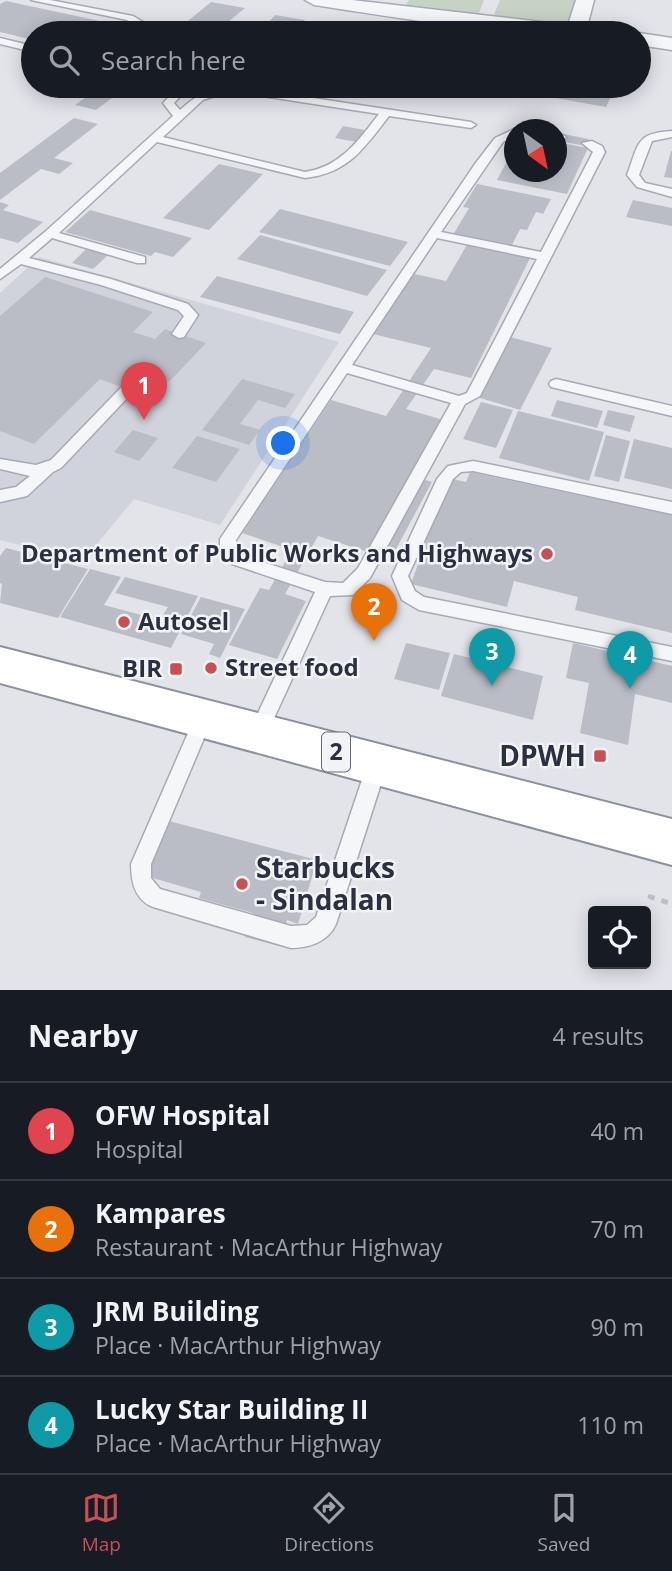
<!DOCTYPE html>
<html lang="en">
<head>
<meta charset="utf-8">
<style>
  :root { --surface:#171b24; --page:#20242c; --text:#f1f3f6; --muted:#9ea1a6; --line:#363941; --accent:#c65052 }
  body { margin:0; font-family:"Open Sans",sans-serif; background:var(--page); color:var(--text) }
  .controls { position:absolute; right:21px; bottom:21px; display:grid; overflow:hidden; border-radius:7px; box-shadow:0 4px 18px #0003 }
  .controls button { width:63px; height:63px; display:grid; place-items:center; padding:0; border:0; border-bottom:2px solid var(--line); background:var(--surface); color:var(--text); font:35px sans-serif }
  .compass { position:absolute; left:504px; top:119px; width:63px; height:63px; border-radius:50%; background:var(--surface); box-shadow:0 4px 18px #0003; rotate:147deg }
  .you { position:absolute; left:284px; top:444px; width:24px; height:24px; margin:-18px; border:5px solid #fff; border-radius:50%; background:#1a73e8; box-shadow:0 0 0 10px #1a73e833 }
  .badge { display:grid; place-items:center; width:46px; height:46px; border-radius:50%; background:var(--accent); color:#fff; font-size:23px; font-weight:700 }
  .pin { position:absolute; translate:-50% -58px; filter:drop-shadow(0 2px 4px #0008) }
  .pin::after { content:''; position:absolute; top:37px; width:24px; height:21px; background:inherit; clip-path:polygon(0 0,100% 0,50% 100%) }
  .list { margin:0; padding:0; list-style:none }
  h2 { display:flex; justify-content:space-between; align-items:center; height:91px; margin:0; padding:0 28px; font-size:30px }
  h2 small { font-size:23px; font-weight:400; color:var(--muted) }
  .list li { display:grid; grid-template-columns:46px 1fr auto; gap:21px; align-items:center; box-sizing:border-box; height:98px; padding:0 28px; border-top:2px solid var(--line) }
  .list b { display:block; font-size:26px; white-space:nowrap }
  .list p { margin:0; font-size:23px; white-space:nowrap; color:var(--muted) }
  .list em { font-size:23px; font-style:normal; color:var(--muted) }
  .icon { flex:none; width:38px; height:38px; fill:none; stroke:currentColor; stroke-width:2; stroke-linecap:round; stroke-linejoin:round }
  .map { position:relative; flex:none; width:672px; height:990px; overflow:hidden }
  .search { position:absolute; background:var(--surface); box-shadow:0 4px 18px #0003; left:21px; right:21px; top:21px; height:77px; display:flex; align-items:center; gap:18px; box-sizing:border-box; padding:0 24px; border-radius:38px; color:var(--muted); font-size:26px }
  .sheet { height:483px; background:var(--surface) }
  nav { display:flex; justify-content:space-around; align-items:center; box-sizing:border-box; height:98px; border-top:2px solid var(--line); background:var(--surface); font-size:19px; color:var(--muted) }
  nav a { display:grid; justify-items:center; gap:4px }
  nav .on { color:var(--accent) }
  .map>svg:first-child { display:block }
  .built { fill:#d1d3dc }
  .green { fill:#c6d3c4 }
  .building { fill:#babdc6 }
  .lines { fill:none; stroke-linecap:round; stroke-linejoin:round }
  .lane-casing { stroke:#a7aab4; stroke-width:3 }
  .street-casing { stroke:#a7aab4; stroke-width:3 }
  .highway-casing { stroke:#8b909f; stroke-width:4 }
  .path { stroke:#bcbfc5; stroke-width:5; stroke-dasharray:7 7; stroke-linecap:butt }
  .lane { fill:#f5f6f8; fill-rule:evenodd }
  .street { fill:#f5f6f8; fill-rule:evenodd }
  .highway { fill:#fff; fill-rule:evenodd }
  .poi-dot { fill:#c65052; stroke:#f2f3f7; stroke-width:2.5 }
  .labels { text-anchor:middle; stroke-width:5; stroke-linejoin:round; paint-order:stroke }
  .shield { fill:#f2f3f7; stroke:#676a78; stroke-width:2 }
  .shield-label { font-size:23px; font-weight:bold; fill:#2b3041 }
  .poi-label { font-size:24px; font-weight:bold; fill:#2b3041; stroke:#f2f3f7; text-anchor:end }
  .near-poi-label { font-size:28px; font-weight:bold; fill:#2b3041; stroke:#f2f3f7; text-anchor:end }
</style>
</head>
<body>
<div class="map">
<svg width="672" height="990" viewBox="0 0 672 990">
  <rect width="100%" height="100%" fill="#e2e4ea"/>
  <path class="built" d="M39,257L339,342L220,525L134,499L83,561L0,540V293Z"/>
  <path class="green" d="M409,0H484L477,18L404,9Z
    M500,0H577L571,25L492,19Z"/>
  <path class="building" d="M6,1L128,27L120,33H33V40L0,32V4Z
    M211,2L245,8L222,27L188,21Z
    M275,15L305,20L300,26L338,33H259Z
    M194,24L207,26L204,29L211,30L208,33H173L183,25L191,26Z
    M106,86H144L130,97L100,90Z
    M550,86H616L606,107L544,96Z
    M92,93L112,98L96,110L75,105Z
    M74,118L98,124L54,158L73,163L59,174L41,169L0,200V173Z
    M343,126L365,130L357,142L335,138Z
    M563,134L589,139L586,146L559,141Z
    M556,142L588,148L567,194L497,180L514,148V172H556Z
    M671,151H672V178L664,177Z
    M219,164L263,174L209,230L163,218Z
    M477,184L551,199L543,214L536,212L527,230L520,229L511,247L453,235L469,208L463,207Z
    M633,200L672,208V226L626,217Z
    M0,202L9,205L3,210L43,222L18,243L0,238Z
    M280,209L408,242L390,266L259,232Z
    M90,210L192,238L173,257L155,252L151,256L65,232Z
    M260,235L387,270L367,296L237,259Z
    M468,243L531,256L471,378L434,369L406,409L447,421L416,477L432,482L395,551L388,549L384,557L318,536L285,594L306,601L277,659L229,645L260,588L269,590L292,550L242,533L331,400L386,416L431,348L373,334L410,273L446,281Z
    M86,249L108,255L93,269L72,263Z
    M217,276L354,312L340,334L200,297Z
    M45,277L153,312L133,332L155,339L165,329L206,343L169,382L140,372L124,388L100,379L34,444L0,431V316Z
    M510,337L552,348L520,410L477,397Z
    M242,379L295,394L285,408L258,400L240,424L260,430L249,445L202,430Z
    M557,400L603,411L597,428L551,416Z
    M481,402L513,410L496,448L463,439Z
    M608,410L635,416L630,432L603,425Z
    M518,411L604,432L589,481L499,458Z
    M133,430L158,438L139,461L114,452Z
    M606,435L630,441L619,482L594,476Z
    M197,436L240,449L216,482L172,468Z
    M634,439L672,448V489L624,478Z
    M470,472L672,515V633L575,610L578,597L514,581L507,607L411,584L448,478L466,482Z
    M6,548L88,569L58,618L0,603L2,584L0,583V556Z
    M90,569L121,577L104,605L160,620L168,607L115,593L125,577L198,596L171,648L60,617Z
    M201,597L245,609L220,658L209,654L214,644L181,634Z
    M406,643L450,653L439,690L394,679Z
    M573,643L672,666V703L635,694L628,745L580,733L589,683L566,678Z
    M454,654L543,676L533,720L441,696Z
    M169,821L317,860L298,924L287,920L279,946L245,937L253,913L199,898L201,892L146,876Z"/>
  <g class="lines">
    <g class="lane-casing">
      <path id="lane" d="M31,0H50L133,16L143,22L144,30L140,33H129L135,25L127,20Z
        M249,25L257,27L250,33H240Z
        M0,38L33,46V52L0,44Z
        M179,86H190L174,103L180,110C195,96 212,86 234,86L471,122L476,125L471,128L389,116C364,148 349,173 305,178L157,142L59,233L145,257V263H137L52,238L29,258L111,279L188,304L198,315L184,337L179,338L172,334L184,316L178,310L101,285L21,264L0,279V269L46,231L173,116L163,103ZM229,91L379,114C358,141 340,167 305,172L163,137L203,100Z
        M514,129L517,130H514V136L503,142L441,232L541,252L593,152L582,143L592,141L602,146L605,152L480,396L465,404L370,578L353,595L330,596L265,738L258,740L251,738L249,732L315,592L232,564L220,551V539L475,164L495,138ZM437,238L537,259L467,393L459,396L352,365ZM347,373L451,403L358,568L343,583L325,582L244,556L236,549V540Z
        M672,131V137L652,141L639,175L645,183L672,189V197L637,187L627,175C639,144 635,133 672,131Z
        M556,134L565,136L566,138L556,140Z
        M143,368L148,370L150,373L148,376L61,468L53,472L27,496L0,502V490L16,487L30,476L0,469V459L36,465L51,460L138,370Z
        M556,379L672,406V416L551,387L549,384L551,381Z
        M473,461L672,502V514L473,471L461,472L453,479L408,576L415,591L424,597L672,647V661L419,610L402,600L392,576L437,479L448,466Z
        M204,709L211,711L213,717L151,864V878L160,889L291,926L307,925L316,917L367,765L370,759L377,756L384,759L387,765L336,924C328,942 309,948 291,948L153,907C135,900 131,882 131,864L195,717L197,711Z"/>
    </g>
    <g class="street-casing">
      <path id="street" d="M305,0H352L568,25L576,0H594L587,27L601,29L604,33C508,38 409,19 314,5Z
        M639,33L672,38V50L639,45Z"/>
    </g>
    <g class="highway-casing">
      <path id="highway" d="M0,647L672,819V865L0,683Z"/>
    </g>
    <path class="path" d="M648,896L672,904"/>
    <use href="#lane" class="lane"/>
    <use href="#street" class="street"/>
    <use href="#highway" class="highway"/>
  </g>
  <g class="poi-dot">
    <circle cx="547" cy="554" r="7"/>
    <circle cx="124" cy="622" r="7"/>
    <circle cx="211" cy="668" r="7"/>
    <rect x="169" y="662" width="14" height="14" rx="3.5"/>
    <rect x="593" y="749" width="14" height="14" rx="3.5"/>
    <circle cx="242" cy="884" r="7"/>
  </g>
  <g class="labels">
    <rect class="shield" x="322" y="732.5" width="28" height="39" rx="5"/>
    <g class="shield-label">
      <text x="336" y="760">2</text>
    </g>
    <g class="poi-label">
      <text x="533" y="562">Department of Public Works and Highways</text>
      <text x="138" y="630" text-anchor="start">Autosel</text>
      <text x="225" y="676" text-anchor="start">Street food</text>
      <text x="162" y="677">BIR</text>
    </g>
    <g class="near-poi-label">
      <text x="586" y="766">DPWH</text>
      <text x="256" y="878" text-anchor="start">Starbucks<tspan x="256" dy="32">- Sindalan</tspan></text>
    </g>
  </g>
</svg>
<div class="controls">
<button><svg class="icon" aria-label="locate" viewBox="0 0 24 24"><circle cx="12" cy="12" r="6"/><path d="M12 2v4M12 18v4M2 12h4M18 12h4"/></svg></button>
</div>
<svg class="compass" viewBox="-18 -18 36 36"><path d="M0-13l5 13h-10z" fill="#e53935"/><path d="M0 13l5-13h-10z" fill="#9ea1a6"/></svg>
<div class="you"></div>
<div class="pin badge" style="left:144px;top:420px;background:#e0444e">1</div>
<div class="pin badge" style="left:374px;top:641px;background:#e8710a">2</div>
<div class="pin badge" style="left:492px;top:686px;background:#0f9aa8">3</div>
<div class="pin badge" style="left:630px;top:689px;background:#0f9aa8">4</div>
<div class="search"><svg class="icon" aria-label="search" viewBox="0 0 24 24"><circle cx="10" cy="10" r="6"/><path d="M15 15l6 6"/></svg>Search here</div>
</div>
<section class="sheet">
<h2>Nearby<small>4 results</small></h2>
<ul class="list">
<li><span class="badge" style="background:#e0444e">1</span><div><b>OFW Hospital</b><p>Hospital</p></div><em>40 m</em></li>
<li><span class="badge" style="background:#e8710a">2</span><div><b>Kampares</b><p>Restaurant · MacArthur Highway</p></div><em>70 m</em></li>
<li><span class="badge" style="background:#0f9aa8">3</span><div><b>JRM Building</b><p>Place · MacArthur Highway</p></div><em>90 m</em></li>
<li><span class="badge" style="background:#0f9aa8">4</span><div><b>Lucky Star Building II</b><p>Place · MacArthur Highway</p></div><em>110 m</em></li>
</ul>
</section>
<nav>
<a class="on"><svg class="icon" aria-label="map" viewBox="0 0 24 24"><path d="M3 6l6-2 6 2 6-2v14l-6 2-6-2-6 2zM9 4v14M15 6v14"/></svg>Map</a>
<a><svg class="icon" aria-label="directions" viewBox="0 0 24 24"><path d="M12 3l9 9-9 9-9-9zM9 14v-3h6M13 9l2 2-2 2"/></svg>Directions</a>
<a><svg class="icon" aria-label="saved" viewBox="0 0 24 24"><path d="M7 4h10v16l-5-4-5 4z"/></svg>Saved</a>
</nav>
</body>
</html>
